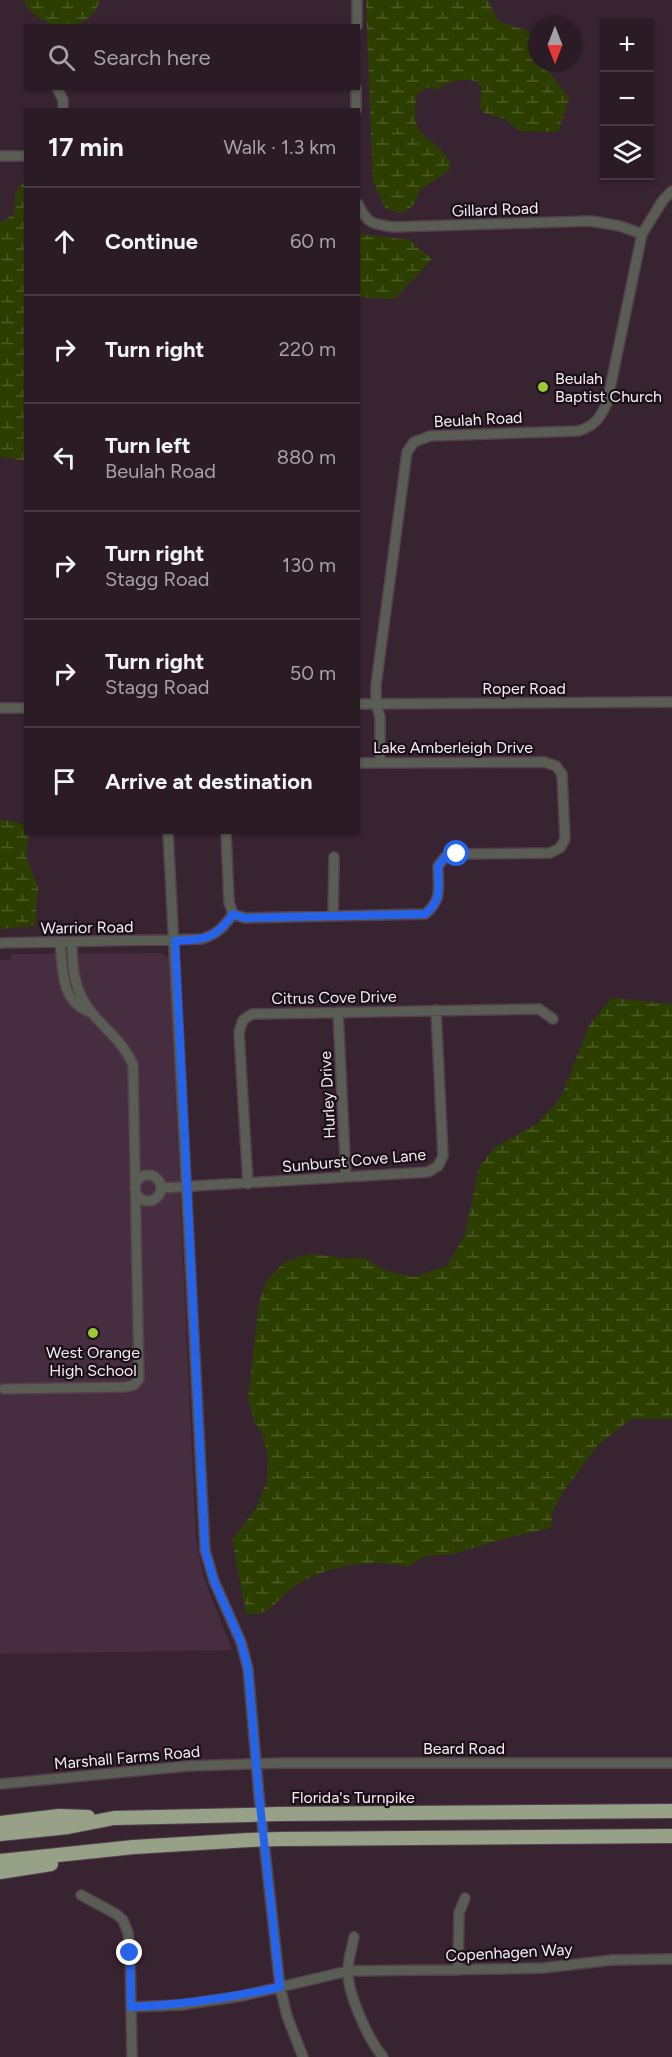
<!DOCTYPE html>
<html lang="en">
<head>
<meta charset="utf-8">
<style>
  :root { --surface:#2a1b25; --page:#362832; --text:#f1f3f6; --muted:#a5a1a7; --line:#463942 }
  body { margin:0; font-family:Figtree,sans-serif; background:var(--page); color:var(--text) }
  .controls { position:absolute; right:18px; top:18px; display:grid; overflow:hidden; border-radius:0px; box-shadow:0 2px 4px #0004 }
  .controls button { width:54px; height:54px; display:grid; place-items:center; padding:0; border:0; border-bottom:2px solid var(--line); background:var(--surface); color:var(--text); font:30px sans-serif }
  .compass { position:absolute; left:528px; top:18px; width:54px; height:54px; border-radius:50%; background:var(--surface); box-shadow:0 2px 4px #0004; rotate:180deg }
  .stop { position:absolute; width:18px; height:18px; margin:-14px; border:4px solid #2563eb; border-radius:50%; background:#fff }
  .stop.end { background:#2563eb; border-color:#fff; box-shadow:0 2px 6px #0008 }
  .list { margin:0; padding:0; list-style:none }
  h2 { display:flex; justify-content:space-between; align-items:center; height:78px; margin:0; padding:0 24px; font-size:26px }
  h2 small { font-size:20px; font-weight:400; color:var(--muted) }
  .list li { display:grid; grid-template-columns:39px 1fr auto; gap:18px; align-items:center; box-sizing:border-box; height:108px; padding:0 24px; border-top:2px solid var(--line) }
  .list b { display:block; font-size:22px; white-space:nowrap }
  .list p { margin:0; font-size:20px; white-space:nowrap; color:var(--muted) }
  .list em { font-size:20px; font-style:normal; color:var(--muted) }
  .icon { flex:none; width:33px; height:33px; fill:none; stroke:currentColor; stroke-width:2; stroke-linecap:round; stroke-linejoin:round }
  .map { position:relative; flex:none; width:672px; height:2057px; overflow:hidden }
  .search { position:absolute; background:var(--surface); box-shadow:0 2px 4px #0004; left:24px; top:24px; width:336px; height:66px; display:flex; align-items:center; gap:15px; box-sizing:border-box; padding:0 21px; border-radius:0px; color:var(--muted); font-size:22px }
  .panel { position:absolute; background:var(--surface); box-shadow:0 2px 4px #0004; left:24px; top:108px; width:336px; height:726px; border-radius:0px }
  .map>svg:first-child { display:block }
  .built { fill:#462d3f }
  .wetland { fill:url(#wetland-marsh) }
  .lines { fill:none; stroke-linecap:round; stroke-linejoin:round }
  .minor-casing { stroke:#53404c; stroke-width:12 }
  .highway-casing { stroke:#53404c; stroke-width:16 }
  .minor { stroke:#595d53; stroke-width:9 }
  .highway { stroke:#96a188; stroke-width:14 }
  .highway-bridge-casing { stroke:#53404c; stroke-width:16; stroke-linecap:butt }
  .highway-bridge { stroke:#96a188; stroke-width:14 }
  .route { stroke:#2563eb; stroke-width:8 }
  .poi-dot { fill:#9bcb32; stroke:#191117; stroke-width:2 }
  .labels { text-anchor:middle; stroke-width:4.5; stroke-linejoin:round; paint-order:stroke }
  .street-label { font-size:16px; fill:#f9ebf4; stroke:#191117 }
  .poi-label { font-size:16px; fill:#f9ebf4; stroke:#191117; text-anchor:start }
</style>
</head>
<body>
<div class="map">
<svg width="672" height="2057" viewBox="0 0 672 2057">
  <defs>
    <pattern id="wetland-marsh" width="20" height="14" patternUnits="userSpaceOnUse" patternTransform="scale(1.5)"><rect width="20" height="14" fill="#2d3f00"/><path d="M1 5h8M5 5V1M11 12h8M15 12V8" fill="none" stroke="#4c5b26"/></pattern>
  </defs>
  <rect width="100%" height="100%" fill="#382431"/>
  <path class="built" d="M160,953L168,957L169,960L196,1539L204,1578L232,1650L0,1654V960H11V954Z"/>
  <path class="wetland" d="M24,0H100C90,36 37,32 24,0Z
    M366,0H488L498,21L530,32L537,38V63H549V72L569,98L558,132L520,131L505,119L484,113L480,107L481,89L477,81C464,79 449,79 439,89L427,88L417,94C408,145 433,130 451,164L448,171L419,191C416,203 413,207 402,213L386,209L373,183Z
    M23,183L26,184L25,461L0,456V223L14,214L16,192Z
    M359,234L409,240L432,259L395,299L359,297Z
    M0,820L17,822L25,826L26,832L29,833L26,856L38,888L35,926L0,929Z
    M612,998L672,1004V1419H631L597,1446L563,1492L552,1512L551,1528L507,1538L453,1554L425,1556L407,1567C372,1557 321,1567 292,1588C283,1594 274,1608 264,1612C259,1614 251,1614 246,1614L232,1540L256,1508L267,1481L268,1456L261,1432L254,1421L248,1400L259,1302L267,1281L283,1263L298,1257L314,1254L351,1259L361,1257L388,1271L413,1277L447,1266L465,1234L479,1167L495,1147L537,1124L561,1097L590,1024Z"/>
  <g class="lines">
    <g class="minor-casing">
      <path id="minor" d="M357,26V0
        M57,88L63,100V110
        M356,110V88
        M0,156H26
        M358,204C367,224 373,224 393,227L591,221L620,226L642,234
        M358,704L672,702
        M0,708H26
        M380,763V717L376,704V685L407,452L414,442L430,436L578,431C595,426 600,418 607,403L642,234L663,200L672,191
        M168,832L205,1550L214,1581L241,1642L248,1669L259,1796L280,1987L287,2016L303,2057
        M226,832L229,902L233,914L245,918L425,914C443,900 438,886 438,866L445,857L457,854L550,853L560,848L565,839L562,774L556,766L544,762L358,763
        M333,916L334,857
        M60,942C63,970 60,1001 90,1012
        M0,943L202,939C217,934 224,927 233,914
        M338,1012L346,1177
        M135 1188a13 13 0 1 1 26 0a13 13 0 1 1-26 0Z
        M248,1184L239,1032L243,1020L252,1014L539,1009L553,1019
        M161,1188L428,1172L438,1166L443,1156L436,1010
        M4,1389L125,1387L134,1385L139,1379L133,1065C124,1043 107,1031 92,1013C74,992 72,968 72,942
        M0,1784L188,1766L282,1763H672
        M81,1895L116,1914L123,1920L128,1933L130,1952L132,2057
        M354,1937C352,1948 348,1959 348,1970C347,1993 368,2039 383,2057
        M458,1970L459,1913L465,1898
        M131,2007L181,2005L242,1996L348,1971L495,1969L543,1968L612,1960L672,1959"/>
    </g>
    <g class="highway-casing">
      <path id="highway" d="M278,1814L672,1811
        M0,1823L59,1816L88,1817
        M0,1834L68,1827L114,1818L248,1815
        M282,1839L672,1836
        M0,1861L134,1847L249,1840
        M0,1872L51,1864"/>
    </g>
    <use href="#minor" class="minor"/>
    <use href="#highway" class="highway"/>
    <g class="highway-bridge-casing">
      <path id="highway-bridge" d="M248,1815L278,1814
        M249,1840L282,1839"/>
    </g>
    <use href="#highway-bridge" class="highway-bridge"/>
  </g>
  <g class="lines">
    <path class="route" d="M130,1953L131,2007C183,2005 229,1998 280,1987L259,1796L248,1669L241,1642L214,1581L205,1550L175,941C204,939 215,940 233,914L245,918L425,914C443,900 438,886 438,866L445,857L457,854"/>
  </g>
  <g class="poi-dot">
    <circle cx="543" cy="387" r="6"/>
    <circle cx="93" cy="1333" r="6"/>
  </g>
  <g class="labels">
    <g class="street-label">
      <text transform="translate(495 209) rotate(-2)" y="6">Gillard Road</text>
      <text transform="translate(478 419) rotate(-3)" y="6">Beulah Road</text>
      <text x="524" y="694">Roper Road</text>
      <text x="453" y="753">Lake Amberleigh Drive</text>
      <text transform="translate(87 927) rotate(-1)" y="6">Warrior Road</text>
      <text transform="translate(334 997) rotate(-1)" y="6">Citrus Cove Drive</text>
      <text transform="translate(327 1095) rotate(-93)" y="6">Hurley Drive</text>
      <text transform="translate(354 1160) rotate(-5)" y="6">Sunburst Cove Lane</text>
      <text x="464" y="1754">Beard Road</text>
      <text transform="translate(127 1757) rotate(-5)" y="6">Marshall Farms Road</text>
      <text x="353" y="1803">Florida's Turnpike</text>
      <text transform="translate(509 1952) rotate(-3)" y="6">Copenhagen Way</text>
    </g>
    <g class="poi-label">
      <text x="555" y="384">Beulah<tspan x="555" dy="18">Baptist Church</tspan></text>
      <text x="93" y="1358" text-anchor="middle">West Orange<tspan x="93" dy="18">High School</tspan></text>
    </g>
  </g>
</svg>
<div class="controls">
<button>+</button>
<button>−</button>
<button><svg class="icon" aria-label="layers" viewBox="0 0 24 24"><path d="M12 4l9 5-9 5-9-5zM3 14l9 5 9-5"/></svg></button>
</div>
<svg class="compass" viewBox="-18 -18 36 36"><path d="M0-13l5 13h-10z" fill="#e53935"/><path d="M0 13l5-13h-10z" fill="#a5a1a7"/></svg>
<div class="stop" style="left:457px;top:854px"></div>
<div class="stop end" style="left:130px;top:1953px"></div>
<div class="search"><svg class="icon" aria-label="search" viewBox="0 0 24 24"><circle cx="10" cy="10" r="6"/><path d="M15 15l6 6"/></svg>Search here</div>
<section class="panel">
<h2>17 min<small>Walk · 1.3 km</small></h2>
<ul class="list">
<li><svg class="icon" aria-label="ahead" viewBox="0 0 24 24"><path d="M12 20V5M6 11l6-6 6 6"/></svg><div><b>Continue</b></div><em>60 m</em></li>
<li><svg class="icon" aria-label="right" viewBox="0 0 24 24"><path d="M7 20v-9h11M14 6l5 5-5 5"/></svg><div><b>Turn right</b></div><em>220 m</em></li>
<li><svg class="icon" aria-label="left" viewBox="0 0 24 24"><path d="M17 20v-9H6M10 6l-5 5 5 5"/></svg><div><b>Turn left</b><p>Beulah Road</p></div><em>880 m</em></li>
<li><svg class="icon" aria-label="right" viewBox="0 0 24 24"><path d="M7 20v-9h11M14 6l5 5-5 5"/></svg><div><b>Turn right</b><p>Stagg Road</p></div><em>130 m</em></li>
<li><svg class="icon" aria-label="right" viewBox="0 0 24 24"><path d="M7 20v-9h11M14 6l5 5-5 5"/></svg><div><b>Turn right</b><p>Stagg Road</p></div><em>50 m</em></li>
<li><svg class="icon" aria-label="arrive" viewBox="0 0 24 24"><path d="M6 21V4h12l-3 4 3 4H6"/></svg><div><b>Arrive at destination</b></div></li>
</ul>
</section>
</div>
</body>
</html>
